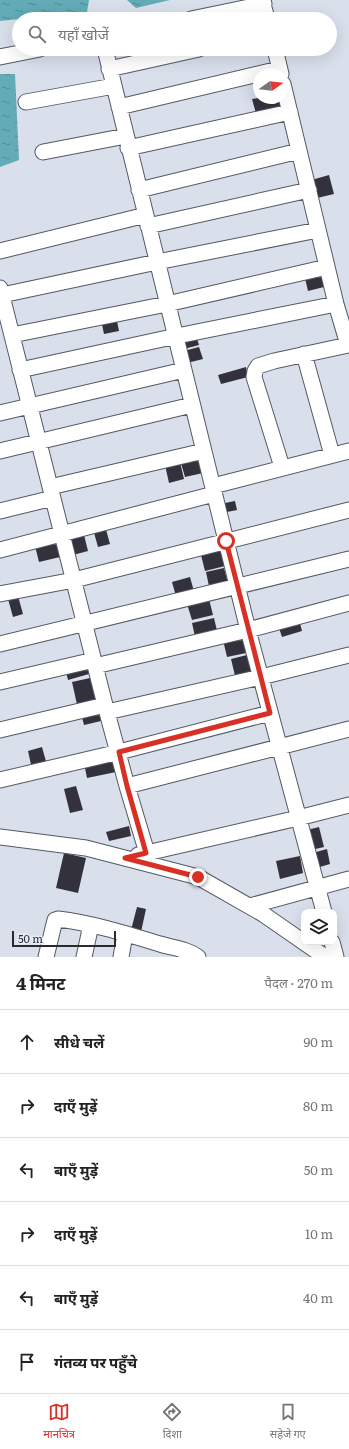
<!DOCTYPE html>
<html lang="hi">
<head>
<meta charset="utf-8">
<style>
  :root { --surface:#fff; --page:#f6f6f6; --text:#222; --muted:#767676; --line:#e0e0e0; --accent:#d93025 }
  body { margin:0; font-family:Literata,"Noto Sans Devanagari",serif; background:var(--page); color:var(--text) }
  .controls { position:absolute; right:12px; bottom:12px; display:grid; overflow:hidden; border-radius:8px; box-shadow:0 4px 16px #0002 }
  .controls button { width:36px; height:36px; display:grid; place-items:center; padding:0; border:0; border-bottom:1px solid var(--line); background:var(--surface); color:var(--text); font:20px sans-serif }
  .compass { position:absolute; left:253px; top:68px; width:36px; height:36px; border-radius:50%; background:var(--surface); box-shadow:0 4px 16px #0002; rotate:75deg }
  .scale { position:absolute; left:12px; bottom:10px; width:104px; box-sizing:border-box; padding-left:4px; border:2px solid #292b2f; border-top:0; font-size:11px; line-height:14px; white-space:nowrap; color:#292b2f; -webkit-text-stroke:3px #e6ecf8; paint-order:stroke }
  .stop { position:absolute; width:12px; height:12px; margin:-9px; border:3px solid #d93025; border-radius:50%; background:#fff }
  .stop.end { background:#d93025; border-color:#fff; box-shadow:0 1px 4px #0008 }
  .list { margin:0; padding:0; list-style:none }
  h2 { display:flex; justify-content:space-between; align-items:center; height:52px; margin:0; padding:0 16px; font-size:17px }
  h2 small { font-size:13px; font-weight:400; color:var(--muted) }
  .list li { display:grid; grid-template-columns:26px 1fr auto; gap:12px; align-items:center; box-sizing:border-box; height:64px; padding:0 16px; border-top:1px solid var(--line) }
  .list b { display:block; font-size:15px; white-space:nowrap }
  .list em { font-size:13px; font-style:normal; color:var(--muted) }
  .icon { flex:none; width:22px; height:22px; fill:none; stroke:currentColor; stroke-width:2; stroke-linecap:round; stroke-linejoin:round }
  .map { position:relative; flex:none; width:349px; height:957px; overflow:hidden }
  .search { position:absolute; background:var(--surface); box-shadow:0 4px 16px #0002; left:12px; right:12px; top:12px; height:44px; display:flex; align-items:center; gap:10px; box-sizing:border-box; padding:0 14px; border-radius:22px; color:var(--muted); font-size:15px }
  .sheet { height:436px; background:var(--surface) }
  nav { display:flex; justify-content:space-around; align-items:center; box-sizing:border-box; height:56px; border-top:1px solid var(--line); background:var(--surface); font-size:11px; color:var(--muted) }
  nav a { display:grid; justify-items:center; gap:2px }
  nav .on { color:var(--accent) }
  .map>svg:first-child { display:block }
  .water { fill:url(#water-ripples) }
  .building { fill:#33323c }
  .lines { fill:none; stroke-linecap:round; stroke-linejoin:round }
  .minor-casing { stroke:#545963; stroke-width:17 }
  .minor { stroke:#fff; stroke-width:15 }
  .route { stroke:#d93025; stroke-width:5 }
</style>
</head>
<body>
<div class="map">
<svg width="349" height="957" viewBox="0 0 349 957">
  <defs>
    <pattern id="water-ripples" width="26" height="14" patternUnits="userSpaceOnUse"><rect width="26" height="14" fill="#62abb7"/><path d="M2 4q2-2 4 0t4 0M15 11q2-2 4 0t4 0" fill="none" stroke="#518b95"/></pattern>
  </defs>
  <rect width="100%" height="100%" fill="#d9dfeb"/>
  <path class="water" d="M0,0H89L87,12L0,21Z
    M127,0H170L136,8Z
    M0,74H15L19,160L0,167Z"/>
  <path class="building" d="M259,98H279L283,110L257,117L252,99Z
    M329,175L334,194L313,199L308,181Z
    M320,270L324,287L308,291L304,274Z
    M116,316L119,331L104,334L101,320Z
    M196,335L199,345L180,350L177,340Z
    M199,347L203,359L183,364L180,352Z
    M246,367L248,377L221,384L218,375Z
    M198,455L203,473L185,477L180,460Z
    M180,462L184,479L169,483L165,465Z
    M235,501L237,510L222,513L220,504Z
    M105,526L110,544L98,547L93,529Z
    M83,531L88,551L69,556L64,536Z
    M56,541L60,557L39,562L35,546Z
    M220,547L225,566L205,571L200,551Z
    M224,568L229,587L210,591L206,572Z
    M190,577L195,595L177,600L172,582Z
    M18,596L23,614L13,617L8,599Z
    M209,599L213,615L192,620L187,604Z
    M214,618L218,635L196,641L192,623Z
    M299,619L302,631L282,637L278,625Z
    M242,635L246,653L227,657L223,640Z
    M247,655L252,676L236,680L231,659Z
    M87,666L89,674L68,680L66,672Z
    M90,678L97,705L78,709L72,682Z
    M99,712L101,721L84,725L82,717Z
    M42,747L47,765L32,769L28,751Z
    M113,757L116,772L87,778L84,763Z
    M76,786L83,810L70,813L64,789Z
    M129,826L131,836L109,841L106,832Z
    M319,827L324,847L307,851L303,831Z
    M327,849L330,864L313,869L309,854Z
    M64,853L86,858L78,893L56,888Z
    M300,856L303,873L280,879L276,861Z
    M137,907L146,909L141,932L131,930Z"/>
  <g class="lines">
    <g class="minor-casing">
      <path id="minor" d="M262,0L267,19
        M191,19L264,4
        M105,49L248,630L324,912
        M275,49L281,74
        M0,57L40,49
        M109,69L199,49
        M283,84L336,304L346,338H349
        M26,102L114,86
        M119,107L279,69
        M128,148L290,112
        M43,152L126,136
        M139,190L299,151
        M148,226L309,190
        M0,251L146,215
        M0,288L105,705L127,786L147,853
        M2,295L157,262L318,230
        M12,335L167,304L327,267
        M304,354L332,455
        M20,370L172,337L336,304
        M0,413L184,370
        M0,451L192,405
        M282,467L254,377L255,371L258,366L274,361L348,345
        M213,486L349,451
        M50,487L204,451
        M0,511L53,498
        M0,550L214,494
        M0,594L74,580L349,510
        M0,644L349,559
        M95,666L248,630L349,603
        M0,682L94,660
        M107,712L261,677L349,655
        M0,730L105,705
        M0,780L119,752L270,713
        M127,786L349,729
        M0,837L86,848L198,877L263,914L325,957
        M138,855L298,818L349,805
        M250,906L349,879
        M332,942L336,957
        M46,957L55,920L58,919C92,923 127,934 160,944C173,948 187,949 198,957
        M84,957L91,925
        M121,957L125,934"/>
    </g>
    <use href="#minor" class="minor"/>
  </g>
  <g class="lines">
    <path class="route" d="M198,877L125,858L146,853L127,786L119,752L270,713L226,541"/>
  </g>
</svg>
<div class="controls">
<button><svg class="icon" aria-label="layers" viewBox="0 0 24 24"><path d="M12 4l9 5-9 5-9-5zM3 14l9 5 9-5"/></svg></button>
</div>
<svg class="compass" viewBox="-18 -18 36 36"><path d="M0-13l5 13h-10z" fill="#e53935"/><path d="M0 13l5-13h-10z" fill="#767676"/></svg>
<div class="scale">50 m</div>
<div class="stop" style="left:226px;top:541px"></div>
<div class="stop end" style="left:198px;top:877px"></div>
<div class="search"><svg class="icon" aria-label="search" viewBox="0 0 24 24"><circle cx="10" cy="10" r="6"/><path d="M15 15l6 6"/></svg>यहाँ खोजें</div>
</div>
<section class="sheet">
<h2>4 मिनट<small>पैदल · 270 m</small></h2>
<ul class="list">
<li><svg class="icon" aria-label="ahead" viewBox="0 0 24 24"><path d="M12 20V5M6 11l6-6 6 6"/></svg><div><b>सीधे चलें</b></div><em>90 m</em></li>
<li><svg class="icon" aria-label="right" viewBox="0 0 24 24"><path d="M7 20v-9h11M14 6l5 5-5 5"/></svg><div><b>दाएँ मुड़ें</b></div><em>80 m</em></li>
<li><svg class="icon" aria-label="left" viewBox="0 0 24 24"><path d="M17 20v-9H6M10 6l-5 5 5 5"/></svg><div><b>बाएँ मुड़ें</b></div><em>50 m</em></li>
<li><svg class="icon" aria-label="right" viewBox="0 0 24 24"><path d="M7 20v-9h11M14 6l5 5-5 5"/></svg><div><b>दाएँ मुड़ें</b></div><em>10 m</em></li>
<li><svg class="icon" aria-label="left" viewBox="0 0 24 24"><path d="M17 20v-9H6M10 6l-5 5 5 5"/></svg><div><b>बाएँ मुड़ें</b></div><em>40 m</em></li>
<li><svg class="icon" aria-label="arrive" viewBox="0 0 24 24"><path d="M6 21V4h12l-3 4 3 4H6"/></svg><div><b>गंतव्य पर पहुँचे</b></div></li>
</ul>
</section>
<nav>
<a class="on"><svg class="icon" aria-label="map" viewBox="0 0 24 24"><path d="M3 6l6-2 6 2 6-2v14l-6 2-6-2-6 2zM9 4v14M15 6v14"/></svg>मानचित्र</a>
<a><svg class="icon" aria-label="directions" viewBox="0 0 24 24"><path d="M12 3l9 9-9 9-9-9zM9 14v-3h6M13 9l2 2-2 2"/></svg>दिशा</a>
<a><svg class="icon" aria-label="saved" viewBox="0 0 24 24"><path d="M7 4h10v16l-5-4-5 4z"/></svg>सहेजे गए</a>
</nav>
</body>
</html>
